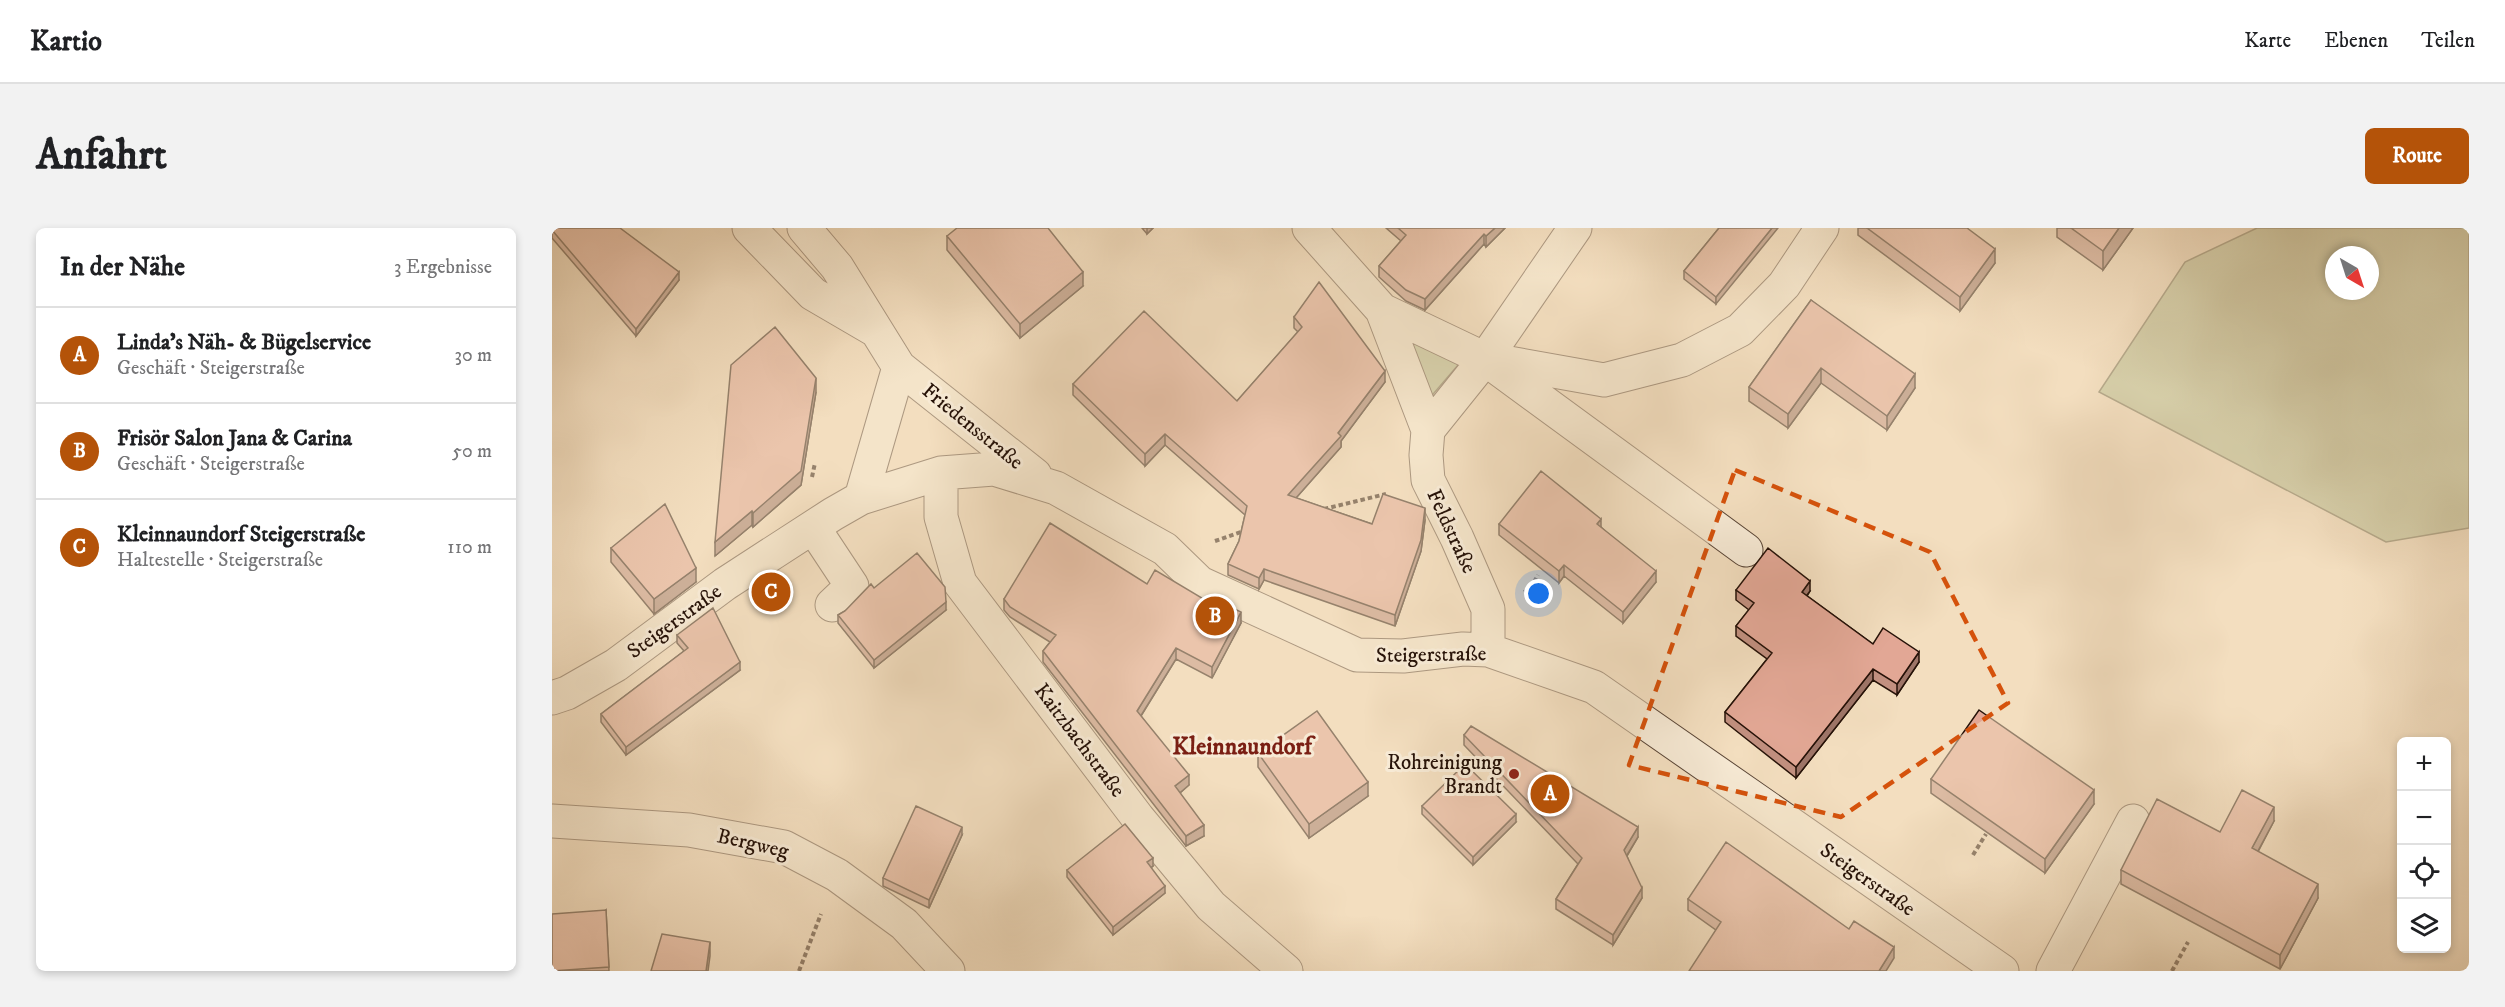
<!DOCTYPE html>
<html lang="de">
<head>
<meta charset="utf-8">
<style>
  :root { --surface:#fff; --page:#f2f2f2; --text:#202124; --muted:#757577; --line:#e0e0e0; --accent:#b45309 }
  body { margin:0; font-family:"IM FELL DW Pica",serif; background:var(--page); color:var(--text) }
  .controls { position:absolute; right:18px; bottom:18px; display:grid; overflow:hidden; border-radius:9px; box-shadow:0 3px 9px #0003 }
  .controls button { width:54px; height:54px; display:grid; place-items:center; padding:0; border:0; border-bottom:2px solid var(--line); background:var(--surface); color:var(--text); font:30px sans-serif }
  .compass { position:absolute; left:1773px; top:18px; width:54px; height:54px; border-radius:50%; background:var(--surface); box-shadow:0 3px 9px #0003; rotate:141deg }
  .you { position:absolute; left:987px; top:366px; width:21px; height:21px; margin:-15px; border:4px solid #fff; border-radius:50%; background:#1a73e8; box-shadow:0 0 0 9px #1a73e833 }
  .badge { display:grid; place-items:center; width:39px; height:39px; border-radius:50%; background:var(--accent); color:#fff; font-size:20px; font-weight:700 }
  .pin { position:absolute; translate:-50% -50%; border:3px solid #fff; box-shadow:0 2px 6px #0006 }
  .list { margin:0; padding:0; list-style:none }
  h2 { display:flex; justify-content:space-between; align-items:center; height:78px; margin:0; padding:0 24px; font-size:26px }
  h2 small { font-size:20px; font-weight:400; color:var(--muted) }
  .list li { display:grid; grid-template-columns:39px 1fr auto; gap:18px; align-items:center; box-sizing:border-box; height:96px; padding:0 24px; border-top:2px solid var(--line) }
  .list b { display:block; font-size:22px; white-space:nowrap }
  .list p { margin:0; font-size:20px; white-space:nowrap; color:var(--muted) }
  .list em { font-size:20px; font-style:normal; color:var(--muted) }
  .icon { flex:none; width:33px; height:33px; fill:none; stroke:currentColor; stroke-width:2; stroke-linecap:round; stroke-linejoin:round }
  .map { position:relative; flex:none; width:1917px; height:743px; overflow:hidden; border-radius:9px }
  header { display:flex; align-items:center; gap:36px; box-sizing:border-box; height:84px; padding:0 30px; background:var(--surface); border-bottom:2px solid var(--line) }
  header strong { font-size:28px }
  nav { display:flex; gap:33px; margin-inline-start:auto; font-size:21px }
  .intro { display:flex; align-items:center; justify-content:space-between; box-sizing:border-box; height:144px; padding:0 36px }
  h1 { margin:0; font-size:42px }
  .button { padding:15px 27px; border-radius:9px; background:var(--accent); color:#fff; font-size:21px; font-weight:700 }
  main { display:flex; gap:36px; padding:0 36px }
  aside { flex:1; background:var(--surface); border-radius:9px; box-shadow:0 3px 9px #0003 }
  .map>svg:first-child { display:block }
  .green { fill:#b8c294; stroke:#6f6a4e; stroke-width:1.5; fill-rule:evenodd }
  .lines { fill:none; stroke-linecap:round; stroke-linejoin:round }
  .minor-casing { stroke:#594536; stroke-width:35 }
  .path { stroke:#261208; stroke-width:4; stroke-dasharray:4.5 3; stroke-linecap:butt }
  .minor { stroke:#f7ead5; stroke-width:33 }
  .wall { fill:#c29080; stroke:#261208; stroke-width:1.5 }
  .shaded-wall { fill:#9e7568; stroke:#261208; stroke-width:1.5 }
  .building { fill:#e2a795; stroke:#261208; stroke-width:1.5 }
  .marked { fill:none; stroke:#d5520c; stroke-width:4.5; stroke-dasharray:12 8; stroke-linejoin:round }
  .poi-dot { fill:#8f2418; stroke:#f7ead5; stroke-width:2 }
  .labels { text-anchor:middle; stroke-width:6; stroke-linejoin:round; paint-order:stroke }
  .street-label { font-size:21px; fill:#261208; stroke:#f7ead5 }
  .poi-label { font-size:21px; fill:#261208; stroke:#f7ead5; text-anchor:end }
  .quarter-label { font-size:24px; font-weight:bold; fill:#7a1f14; stroke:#f7ead5 }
</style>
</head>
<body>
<header>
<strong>Kartio</strong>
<nav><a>Karte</a><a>Ebenen</a><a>Teilen</a></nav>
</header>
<div class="intro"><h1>Anfahrt</h1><a class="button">Route</a></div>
<main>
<aside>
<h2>In der Nähe<small>3 Ergebnisse</small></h2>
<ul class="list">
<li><span class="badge">A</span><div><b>Linda's Näh- &amp; Bügelservice</b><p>Geschäft · Steigerstraße</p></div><em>30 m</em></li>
<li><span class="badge">B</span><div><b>Frisör Salon Jana &amp; Carina</b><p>Geschäft · Steigerstraße</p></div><em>50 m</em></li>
<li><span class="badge">C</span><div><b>Kleinnaundorf Steigerstraße</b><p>Haltestelle · Steigerstraße</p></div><em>110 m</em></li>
</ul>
</aside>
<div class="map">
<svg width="1917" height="743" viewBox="0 0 1917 743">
  <rect width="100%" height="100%" fill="#f3debf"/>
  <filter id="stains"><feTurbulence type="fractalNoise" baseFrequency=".00333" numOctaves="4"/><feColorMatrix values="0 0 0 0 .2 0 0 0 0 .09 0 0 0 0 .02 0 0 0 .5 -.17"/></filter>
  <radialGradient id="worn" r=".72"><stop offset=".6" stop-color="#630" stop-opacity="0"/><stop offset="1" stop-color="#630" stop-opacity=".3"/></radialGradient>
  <path class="green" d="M1705,0H1917V300L1834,314L1547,164L1633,34ZM1782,27H1818V63H1782Z
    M856,110L907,136L876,172Z"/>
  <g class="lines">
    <g class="minor-casing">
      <path id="minor" d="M197,0L261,66L321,101
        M252,0L285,39L347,139L483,247
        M757,0L830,82L876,202L874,227L876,252L905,310L936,381V422
        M830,82L933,131L1194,322
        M940,132L1052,152L1130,132L1188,102L1232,57L1270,0
        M876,202L933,131L1023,0
        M389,245V289L408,355L586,590L659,678L734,743
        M309,270L347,139
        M261,299L300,358L280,377
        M0,470L15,465L64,437L173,356L281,286L309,270L389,245L442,241L504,260L613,321L648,355L805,427L851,428L911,421L936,422L1042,459L1450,743
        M0,593L137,602L232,619L285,647L352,696L396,743
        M1501,743L1581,593"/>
    </g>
    <path class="path" d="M260,249L263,235
      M772,281L834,266
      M663,313L692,303
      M972,364L978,361L986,347
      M1421,627L1434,606
      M247,743L269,686
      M1620,743L1636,714"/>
    <use href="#minor" class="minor"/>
  </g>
  <path class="wall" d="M0,0L127,52L84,108L0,10Z
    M590,0H601L595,6Z
    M834,0H953L934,19L932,16L873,82L854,73L827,49V38L849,13Z
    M1167,0L1164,76L1132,51V43Z
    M1306,0H1415L1443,35L1408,83L1306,7Z
    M1505,0H1581L1551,42L1505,9Z
    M395,8L531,58L468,110L395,22Z
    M1259,72L1363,160L1335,202L1269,155L1236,200L1197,173V159Z
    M742,89L833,154L789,213V219L744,270L820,296L873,292L869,323L843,398L712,352L707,361L676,347V336L687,313L693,287L613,217L593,238L521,167V156L685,173L746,104L742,100Z
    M264,164L249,257L201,299L200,297L163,328Z
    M947,296L1049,299L1104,354L1071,395L1012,348L1007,355L947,307Z
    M59,320L144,354L102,386L59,334Z
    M595,356L689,395L660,450L624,431L589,488L637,557L628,565L652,608L634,618L491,434V423L498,414L458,389L452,382V371Z
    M322,360L394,382L322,440L286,395V387L293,383Z
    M1184,362L1258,363L1255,368L1321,416L1367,434L1345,467L1321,452L1244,550L1173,494V484L1215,431L1184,408V398L1197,382L1184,372Z
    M125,407L188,442L74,527L49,494V486L132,423L125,415Z
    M912,507L1086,609L1075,628L1090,670L1061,717L1004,681V671L1026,636L912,517Z
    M706,525L816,568L757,610L706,539Z
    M1379,551L1542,576L1493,645L1379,565Z
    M870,578L964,594L921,637L870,586Z
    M1722,593L1706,624L1766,670L1728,741L1569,656V642L1668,604Z
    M410,607L377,680L331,658V650Z
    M601,638L599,640L613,665L561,707L515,649V642Z
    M1136,671L1297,701L1342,730L1164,702L1136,682Z
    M54,682L57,743H0Z"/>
  <path class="shaded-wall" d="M595,0H601L595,6Z
    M943,0H953L934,19V8Z
    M1220,0H1226L1164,76V69Z
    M1567,0H1581L1551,42V23Z
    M932,6V16L873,82V71Z
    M1443,21V35L1408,83V69Z
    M127,44V52L84,108V101Z
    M531,44V58L468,110V96Z
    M1269,140V155L1236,200V186Z
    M833,143V154L789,213V219L736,279V267L786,205Z
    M1363,146V160L1335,202V188Z
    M264,150V164L249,257L201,299V285Z
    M613,206V217L593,238V226Z
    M873,280V292L869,323L843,398V387Z
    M200,283V297L163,328V314Z
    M1049,291V302L1045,296Z
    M1012,337V348L1007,355V343Z
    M144,340V354L102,386V371Z
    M712,341V352L707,361V350Z
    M1104,343V354L1071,395V384Z
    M1258,353V363L1250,374V364Z
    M394,374V382L322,440V432Z
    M689,384V395L660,450V439Z
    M624,420V431L585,494V483Z
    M1367,424V434L1345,467V456Z
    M188,434V442L74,527V519Z
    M1321,441V452L1244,550V539Z
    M637,547V557L623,569V558Z
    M816,554V568L757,610V596Z
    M1542,562V576L1493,645V631Z
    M1722,579V593L1700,634V620Z
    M964,586V594L921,637V629Z
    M652,597V608L634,618V608Z
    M410,599V607L377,680V672Z
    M1086,599V609L1072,632V622Z
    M601,630V638L595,642V634Z
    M1766,656V670L1728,741V727Z
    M613,658V665L561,707V699Z
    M1090,660V670L1061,717V707Z
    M158,714V728L156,743H154Z
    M1342,719V730L1334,743H1327Z"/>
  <path class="building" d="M0,0H68L127,44L84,101L0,2Z
    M405,0H496L531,44L468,96L395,8Z
    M846,0H943L934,8L932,6L873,71L854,62L827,38L854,7Z
    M1167,0H1220L1164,69L1132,43Z
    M1315,0H1415L1443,21L1408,69Z
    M1519,0H1567L1551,23Z
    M767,54L833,143L786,205L789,208L736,267L820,296L831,266L873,280L869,312L843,387L712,341L707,350L676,336L687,313L695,278L613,206L593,226L521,156L592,83L685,173L750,99L742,89Z
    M1259,72L1363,146L1335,188L1269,140L1236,186L1197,159Z
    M223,99L264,150L249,243L201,285L200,283L163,314L179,137Z
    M989,243L1049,291L1045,296L1104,343L1071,384L1012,337L1007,343L947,296Z
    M113,276L144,340L102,371L59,320Z
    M498,295L595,356L603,342L658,375L660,370L689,384L660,439L624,420L585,483L637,547L623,558L652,597L634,608L491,423L504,407L458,379L452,371Z
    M1216,320L1258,353L1250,364L1321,416L1331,400L1367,424L1345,456L1321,441L1244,539L1173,484L1220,425L1184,398L1202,375L1184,362Z
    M365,325L393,359L394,374L322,432L286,387L293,383L319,356L322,360Z
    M161,380L188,434L74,519L49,486L136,420L125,407Z
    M1427,482L1542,562L1493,631L1379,551Z
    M765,483L816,554L757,596L706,525Z
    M919,498L1086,599L1072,622L1090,660L1061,707L1004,671L1030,630L912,507Z
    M913,536L964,586L921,629L870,578Z
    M1690,562L1722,579L1700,620L1766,656L1728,727L1569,642L1605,571L1668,604Z
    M364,578L410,599L377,672L331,650Z
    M573,596L601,630L595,634L613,658L561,699L515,642Z
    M1174,614L1297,701L1302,693L1342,719L1327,743H1137L1169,694L1136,671Z
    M54,682L57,739L0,743V686Z
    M110,706L158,714L154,743H99Z"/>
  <path d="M0 0H1917V743H0ZM1183,242L1378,324L1456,475L1289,589L1077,537Z" fill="#f3debf" fill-opacity=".55" fill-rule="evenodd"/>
  <path class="marked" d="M1183,242L1378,324L1456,475L1289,589L1077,537Z"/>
  <circle class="poi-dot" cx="962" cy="546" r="6"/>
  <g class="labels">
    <g class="street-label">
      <text transform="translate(421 198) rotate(39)" y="7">Friedensstraße</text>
      <text transform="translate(900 303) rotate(65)" y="7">Feldstraße</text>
      <text transform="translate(122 393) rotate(-36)" y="7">Steigerstraße</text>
      <text transform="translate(879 426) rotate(-1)" y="7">Steigerstraße</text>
      <text transform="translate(528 512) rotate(53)" y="7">Kaitzbachstraße</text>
      <text transform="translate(201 615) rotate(13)" y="7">Bergweg</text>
      <text transform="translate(1316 651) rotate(35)" y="7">Steigerstraße</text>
    </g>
    <g class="poi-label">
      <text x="950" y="541">Rohreinigung<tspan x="950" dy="24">Brandt</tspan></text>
    </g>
    <g class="quarter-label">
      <text x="690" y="526">Kleinnaundorf</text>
    </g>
  </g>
  <rect width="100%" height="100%" filter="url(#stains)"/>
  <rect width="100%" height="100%" fill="url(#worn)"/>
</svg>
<div class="controls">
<button>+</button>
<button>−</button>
<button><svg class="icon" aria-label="locate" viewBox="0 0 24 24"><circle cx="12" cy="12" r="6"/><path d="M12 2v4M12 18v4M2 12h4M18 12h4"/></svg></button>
<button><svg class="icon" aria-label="layers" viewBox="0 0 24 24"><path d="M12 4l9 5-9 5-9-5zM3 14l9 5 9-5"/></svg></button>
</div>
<svg class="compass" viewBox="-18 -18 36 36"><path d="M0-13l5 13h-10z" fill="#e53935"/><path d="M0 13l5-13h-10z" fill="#757577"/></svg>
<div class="you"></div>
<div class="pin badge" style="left:998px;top:566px">A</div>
<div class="pin badge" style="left:663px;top:388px">B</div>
<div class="pin badge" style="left:219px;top:364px">C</div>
</div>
</main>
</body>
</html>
